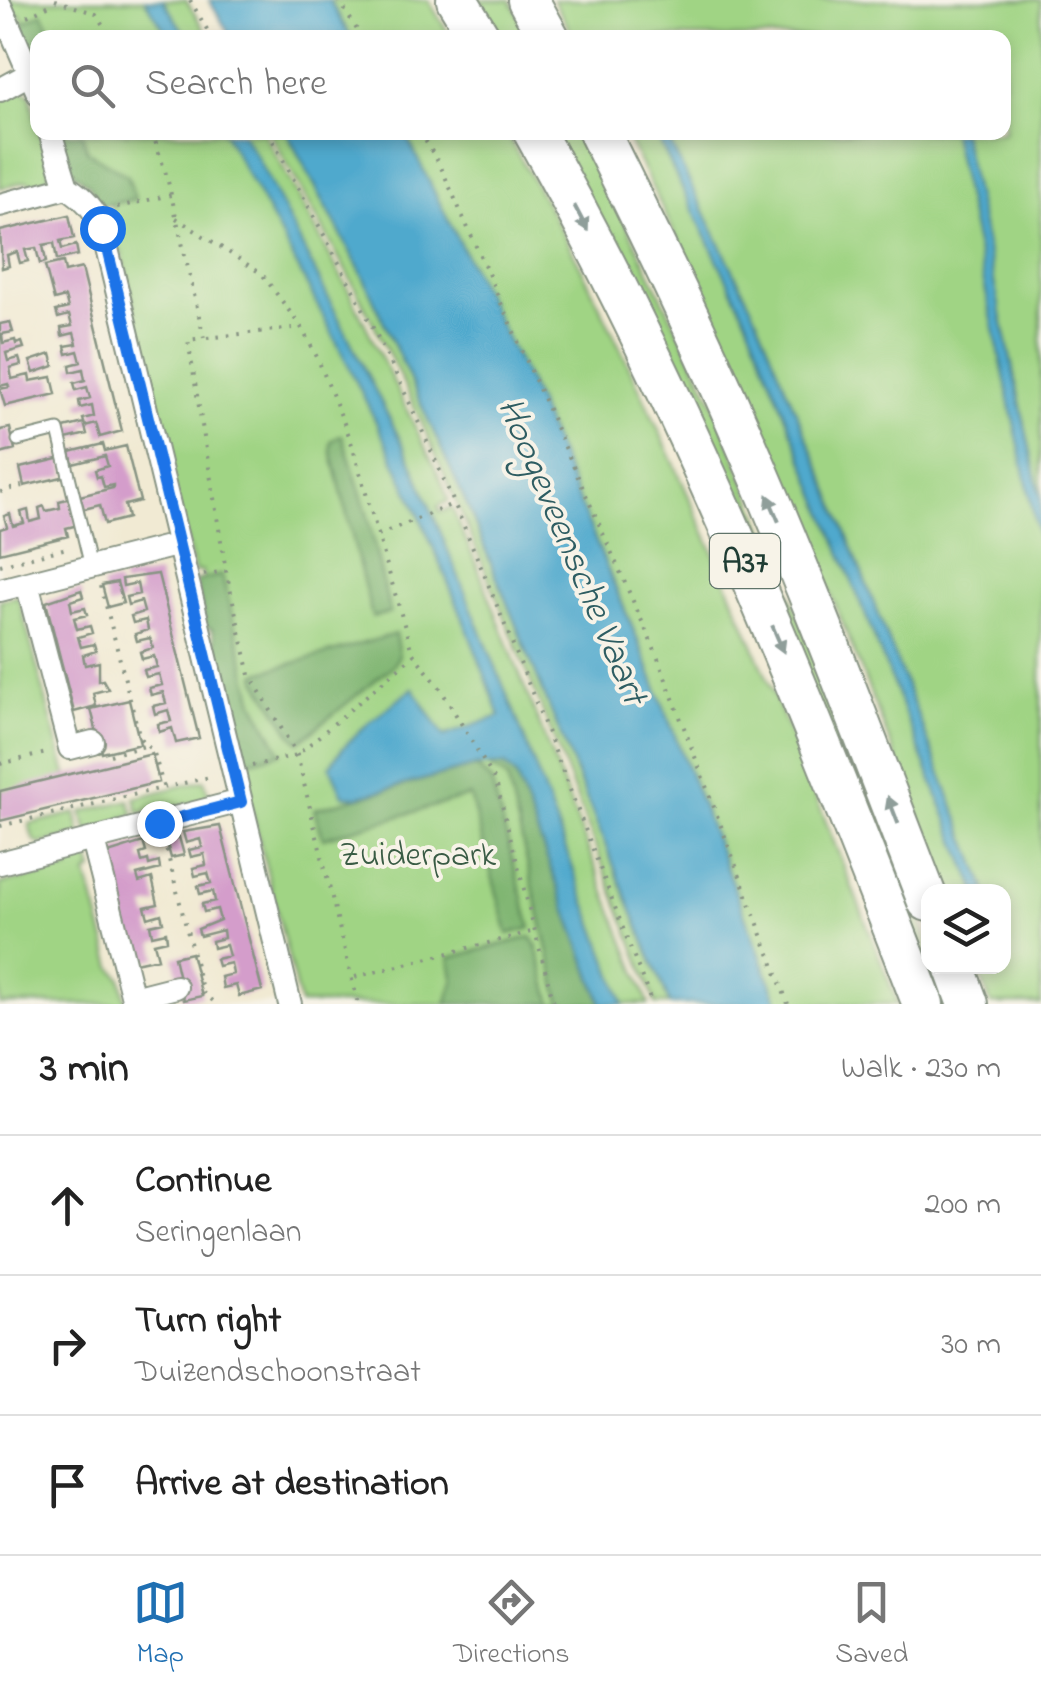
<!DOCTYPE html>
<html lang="en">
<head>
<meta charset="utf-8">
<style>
  :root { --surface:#fff; --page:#f6f6f6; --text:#222; --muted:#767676; --line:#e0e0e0; --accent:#1f6fb2 }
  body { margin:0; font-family:"Indie Flower",sans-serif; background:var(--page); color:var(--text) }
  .controls { position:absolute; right:30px; bottom:30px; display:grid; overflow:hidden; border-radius:20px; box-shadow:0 5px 15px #0003 }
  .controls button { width:90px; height:90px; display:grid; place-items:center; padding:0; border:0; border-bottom:2px solid var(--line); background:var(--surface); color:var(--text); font:50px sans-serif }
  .stop { position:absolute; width:30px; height:30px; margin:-22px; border:8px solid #1a73e8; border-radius:50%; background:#fff }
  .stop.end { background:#1a73e8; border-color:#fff; box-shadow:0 2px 10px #0008 }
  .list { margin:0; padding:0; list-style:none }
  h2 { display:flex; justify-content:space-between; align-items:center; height:130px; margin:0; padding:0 40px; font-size:42px }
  h2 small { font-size:32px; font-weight:400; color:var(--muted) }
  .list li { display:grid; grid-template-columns:65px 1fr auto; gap:30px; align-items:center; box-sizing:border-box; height:140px; padding:0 40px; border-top:2px solid var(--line) }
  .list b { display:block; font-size:38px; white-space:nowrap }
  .list p { margin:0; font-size:32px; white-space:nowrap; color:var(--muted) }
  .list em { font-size:32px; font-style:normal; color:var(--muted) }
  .icon { flex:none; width:55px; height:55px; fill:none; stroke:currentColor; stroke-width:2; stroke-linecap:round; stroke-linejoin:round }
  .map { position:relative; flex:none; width:1041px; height:1004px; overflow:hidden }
  .search { position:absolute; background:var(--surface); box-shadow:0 5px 15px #0003; left:30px; right:30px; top:30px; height:110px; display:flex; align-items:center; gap:25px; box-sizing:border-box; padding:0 35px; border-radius:20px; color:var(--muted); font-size:38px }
  .sheet { height:550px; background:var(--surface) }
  nav { display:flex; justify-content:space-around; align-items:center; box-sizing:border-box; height:140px; border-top:2px solid var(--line); background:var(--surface); font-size:28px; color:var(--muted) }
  nav a { display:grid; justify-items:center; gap:5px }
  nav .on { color:var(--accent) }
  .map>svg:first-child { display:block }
  .green { fill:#a0d484; stroke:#60885c; stroke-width:2.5 }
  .forest { fill:#80b672; stroke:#507a53; stroke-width:2.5 }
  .water { fill:#50a9cd; stroke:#387380; stroke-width:2.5 }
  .building { fill:#d49dcb }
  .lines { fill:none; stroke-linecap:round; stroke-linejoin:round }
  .service-casing { stroke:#889484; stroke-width:15 }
  .minor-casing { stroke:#889484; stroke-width:26 }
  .motorway-casing { stroke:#889484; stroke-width:44 }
  .path { stroke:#889484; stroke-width:4; stroke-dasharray:2.5 8; stroke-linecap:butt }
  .service { stroke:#fff; stroke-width:11 }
  .minor { stroke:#fff; stroke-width:22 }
  .motorway { stroke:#fff; stroke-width:40 }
  .oneway { fill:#8f9e9a }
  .route { stroke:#1a73e8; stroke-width:12 }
  .labels { text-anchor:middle; stroke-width:8; stroke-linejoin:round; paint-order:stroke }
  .shield { fill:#f7f3e8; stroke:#60746a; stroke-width:2.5 }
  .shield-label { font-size:32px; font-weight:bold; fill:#1f3d34 }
  .park-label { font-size:35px; fill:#395b44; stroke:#f7f3e8 }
  .water-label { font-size:38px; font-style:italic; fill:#2e5d62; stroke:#f7f3e8 }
</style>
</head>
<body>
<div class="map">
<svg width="1041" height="1004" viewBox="0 0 1041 1004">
  <rect width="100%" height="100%" fill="#f7f3e8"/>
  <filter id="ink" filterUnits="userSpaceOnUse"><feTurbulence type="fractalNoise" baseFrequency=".01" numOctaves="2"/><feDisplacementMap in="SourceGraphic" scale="20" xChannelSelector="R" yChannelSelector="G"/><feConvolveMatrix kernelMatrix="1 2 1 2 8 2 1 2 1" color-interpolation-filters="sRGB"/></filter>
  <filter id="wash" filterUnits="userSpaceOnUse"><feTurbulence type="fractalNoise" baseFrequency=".0048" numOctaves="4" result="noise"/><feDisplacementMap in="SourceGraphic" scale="40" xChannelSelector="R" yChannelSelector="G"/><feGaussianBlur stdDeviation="2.25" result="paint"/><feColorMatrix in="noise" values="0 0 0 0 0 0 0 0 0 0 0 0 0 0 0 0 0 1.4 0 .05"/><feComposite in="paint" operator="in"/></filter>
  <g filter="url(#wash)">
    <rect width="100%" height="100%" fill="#f1ead3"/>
    <path class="green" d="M2,0H186L209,37L38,38L37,49L20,14L12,18Z
      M329,0H428L451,37H351Z
      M469,0H510L531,37H491Z
      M553,0H1041V1004H991L977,967L1004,966V892L948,891C848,635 750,378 625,133L1004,132V38L574,37Z
      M17,88L30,94L38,132L41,133L50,170L48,179L35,185L27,181L0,188V95Z
      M79,133H264L350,293L441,480L449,501L438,506L440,512L452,508L478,568L649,1004H300L244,779L251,776L202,571L195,572L163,453L166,444L121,251H113L103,216L113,213L107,189Z
      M270,133H287L362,274L470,512L670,1004H656C583,813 510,621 427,435C381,331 325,232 270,133Z
      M405,133H506C534,183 565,234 590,286C706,520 803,761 898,1004H779L641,648L528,381Z
      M547,133H581L713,401L928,942V966L938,967L952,1004H936Z
      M18,596L67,778L0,795V600Z
      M204,780L210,800L139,813L135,798Z
      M129,800L134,815L123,818L124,823L88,832L82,812Z
      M76,813L81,835L39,844L33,839L29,824Z
      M82,853L89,858L93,870L87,874L112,967L121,978L126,1004H0V884L69,869L68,857Z"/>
    <path class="forest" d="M42,13L55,37L38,38L37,71L17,26Z
      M55,133H82L87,151L128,176L135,199L101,206L89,185L66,167Z
      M342,435L367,513L390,613L372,617L331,450V441Z
      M222,575L254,702L281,753L241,764C229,719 223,675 212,629L206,627L195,581Z
      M395,634L399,655L394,665L299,742L292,735L257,680L256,674Z
      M504,765L516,775L602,1004H561L507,778L489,766Z
      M476,766L491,781L531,928L508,934L470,796L323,838L314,809Z
      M531,937L536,944L552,1004H446L454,981L449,958Z"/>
    <path class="water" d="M145,0H163L187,37H169Z
      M209,0H329L351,37H231Z
      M224,133H242L257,157L412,463L515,714L624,1004H602L516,776L504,765L476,766L357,797L343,795L330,766C348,735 385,711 413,688L444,736L500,716C427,513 330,320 224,133Z
      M287,133H405L528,381L641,648L779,1004H670L470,512L362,274Z
      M655,133H665L755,314L832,497L987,891H976L748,322Z
      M952,133H962L1041,499V549Z"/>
    <g id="blocks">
      <path class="building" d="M69,215L74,238L60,241L62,249L76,245L78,255L57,260L54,243L43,245L46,262L40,264L36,248L25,250L28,261L20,263L17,252L7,255L9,266L2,268L0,231Z
        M63,262L65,272L82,268L122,431L100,437L96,423L85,426L83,419L94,416L92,405L80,408L79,401L90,398L87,387L76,390L74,383L85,380L83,369L71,372L70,365L81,362L78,351L67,354L65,346L77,344L74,333L62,336L61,328L72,326L69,315L58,318L56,311L68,308L65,297L54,300L45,266Z
        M10,322L13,332L2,334L3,343L15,340L16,344L22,342L24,348L6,353L8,361L19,358L21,365L10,368L12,379L29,375L30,381L52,377L56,394L5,406L0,389L9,387L8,384L0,386V324Z
        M51,354L54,366L34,373L30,361Z
        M84,423L87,434L66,439L64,428Z
        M10,428L15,450L0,454V430Z
        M103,444L105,451L126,446L140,501L125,505L128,518L105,524L100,505L84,509L80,496L113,488V485L104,487L101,476L97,477L95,470L108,466L105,456L73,464L70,452Z
        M62,458L66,476L24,486L20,468Z
        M71,498L78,525L66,528L68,536L0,553V529L7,527L4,516L10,514L13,526L24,523L21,512L28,510L30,522L41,519L39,508L44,506L46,511L60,508L59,501Z
        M158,574L199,738L176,743L172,728L159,732L158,724L171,721L168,710L155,714L153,706L166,703L163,692L151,695L149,688L162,685L159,674L146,677L144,670L157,667L154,656L142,659L140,652L153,648L150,638L137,641L135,634L148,630L146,620L133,623L131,616L144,612L141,601L128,605L126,597L139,594L137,583L123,586L122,579Z
        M117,582L123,603L108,607L102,585Z
        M81,590L83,597L70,601L72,611L85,608L87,615L74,618L77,629L90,626L92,633L78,637L81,647L94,644L96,651L83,655L85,665L99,662V681L103,680L108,689L93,693L96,706L74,712L46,602Z
        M129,700L140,744L102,753L91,709Z
        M152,754L159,782L0,821V791Z
        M220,826L262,990L239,996L236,985L223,988L221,977L233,974L231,963L218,966L216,959L229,956L226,945L213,948L212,941L224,938L223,930L200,936L198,929L220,920L217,909L204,912L202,904L215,901L213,891L200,894L198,886L211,883L208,873L195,876L193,868L206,865L204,854L191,857L189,850L202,847L200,839L186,843L183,832Z
        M179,837L184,855L171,858L166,840Z
        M143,842L146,852L140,854L142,862L148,860L149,865L159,862L160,869L137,875L139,882L152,878L158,904L145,907L148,918L161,914L163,922L150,925L152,935L166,932L167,940L154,943L158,958L135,963L108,853Z
        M191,953L202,996L184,1000L174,957Z"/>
    </g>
  </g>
  <g filter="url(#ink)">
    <use href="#blocks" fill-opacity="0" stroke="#889484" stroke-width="2.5"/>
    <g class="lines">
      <g class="service-casing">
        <path id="service" d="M18,440L58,430L91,567"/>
      </g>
      <g class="minor-casing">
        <path id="minor" d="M0,5L38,93
          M0,90L31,73
          M50,132L67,187
          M67,187C85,199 94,208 102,228L290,1004
          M0,205L67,187
          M27,583L70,748L93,742
          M0,590L176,545
          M93,840L133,998L176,987
          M0,863L241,801"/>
      </g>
      <g class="motorway-casing">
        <path id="motorway" d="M457,0L480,38
          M528,0L549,38
          M534,132C691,410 807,707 923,1004
          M599,132C650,235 700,337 745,442C811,593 869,748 928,901
          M954,966L968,1004"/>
      </g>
      <path class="path" d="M55,0L96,14L111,38
        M190,0L212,38
        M339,0L362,38
        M27,16L54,3
        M152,132L167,177L204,338L188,340L226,571L250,675L297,755L358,1004
        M268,132C321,230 376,327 421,428C506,617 578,811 652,1004
        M420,132L440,165L656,653L788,1004
        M117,207L171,195
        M176,218L262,274L301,327L317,357L350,438L412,652L440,688L496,782L554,1004
        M207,338L301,327
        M0,492L22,486
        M378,535L453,504
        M0,565L71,547
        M204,575L225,571
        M101,586L140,738L154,753L164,789
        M110,755L145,746
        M0,764L51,752
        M252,766L297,755L414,655
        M0,826L214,776
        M164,840L203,993L217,1004
        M355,977L535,931"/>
      <use href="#service" class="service"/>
      <use href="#minor" class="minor"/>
      <use href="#motorway" class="motorway"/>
    </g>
    <defs><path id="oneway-solid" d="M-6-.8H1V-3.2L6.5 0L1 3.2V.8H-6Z" transform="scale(2.5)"/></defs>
    <g class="oneway">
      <use href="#oneway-solid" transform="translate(581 218) rotate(62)"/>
      <use href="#oneway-solid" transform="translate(773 508) rotate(-113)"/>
      <use href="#oneway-solid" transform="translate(778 639) rotate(67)"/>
      <use href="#oneway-solid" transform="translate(893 810) rotate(-111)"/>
    </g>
  </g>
  <g class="lines" filter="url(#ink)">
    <path class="route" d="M102,228L241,802L159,823"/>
  </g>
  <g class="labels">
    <rect class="shield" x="710" y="534" width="70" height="54" rx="8"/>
    <g class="shield-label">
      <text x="745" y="572">A37</text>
    </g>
    <g class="park-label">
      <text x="418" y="865">Zuiderpark</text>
    </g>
    <g class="water-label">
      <text transform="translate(574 550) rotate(67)" y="13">Hoogeveensche Vaart</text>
    </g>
  </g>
</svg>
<div class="controls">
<button><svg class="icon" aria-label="layers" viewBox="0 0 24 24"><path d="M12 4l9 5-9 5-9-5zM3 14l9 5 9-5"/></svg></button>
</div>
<div class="stop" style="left:102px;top:228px"></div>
<div class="stop end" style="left:159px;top:823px"></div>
<div class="search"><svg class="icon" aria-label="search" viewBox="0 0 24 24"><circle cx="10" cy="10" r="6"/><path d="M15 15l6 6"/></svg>Search here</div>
</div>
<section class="sheet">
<h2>3 min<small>Walk · 230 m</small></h2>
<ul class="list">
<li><svg class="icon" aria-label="ahead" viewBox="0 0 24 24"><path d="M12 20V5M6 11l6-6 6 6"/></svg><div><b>Continue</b><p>Seringenlaan</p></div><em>200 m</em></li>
<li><svg class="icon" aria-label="right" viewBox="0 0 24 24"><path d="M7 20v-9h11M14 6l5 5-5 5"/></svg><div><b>Turn right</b><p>Duizendschoonstraat</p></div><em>30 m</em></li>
<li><svg class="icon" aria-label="arrive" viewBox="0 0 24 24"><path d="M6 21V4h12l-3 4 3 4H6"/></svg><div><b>Arrive at destination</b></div></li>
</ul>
</section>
<nav>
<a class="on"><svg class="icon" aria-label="map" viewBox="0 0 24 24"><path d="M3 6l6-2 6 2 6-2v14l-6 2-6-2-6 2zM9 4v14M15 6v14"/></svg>Map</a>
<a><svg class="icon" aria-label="directions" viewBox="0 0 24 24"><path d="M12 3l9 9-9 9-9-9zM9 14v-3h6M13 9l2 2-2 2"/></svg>Directions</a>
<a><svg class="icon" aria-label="saved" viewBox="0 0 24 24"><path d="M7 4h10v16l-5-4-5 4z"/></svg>Saved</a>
</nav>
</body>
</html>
